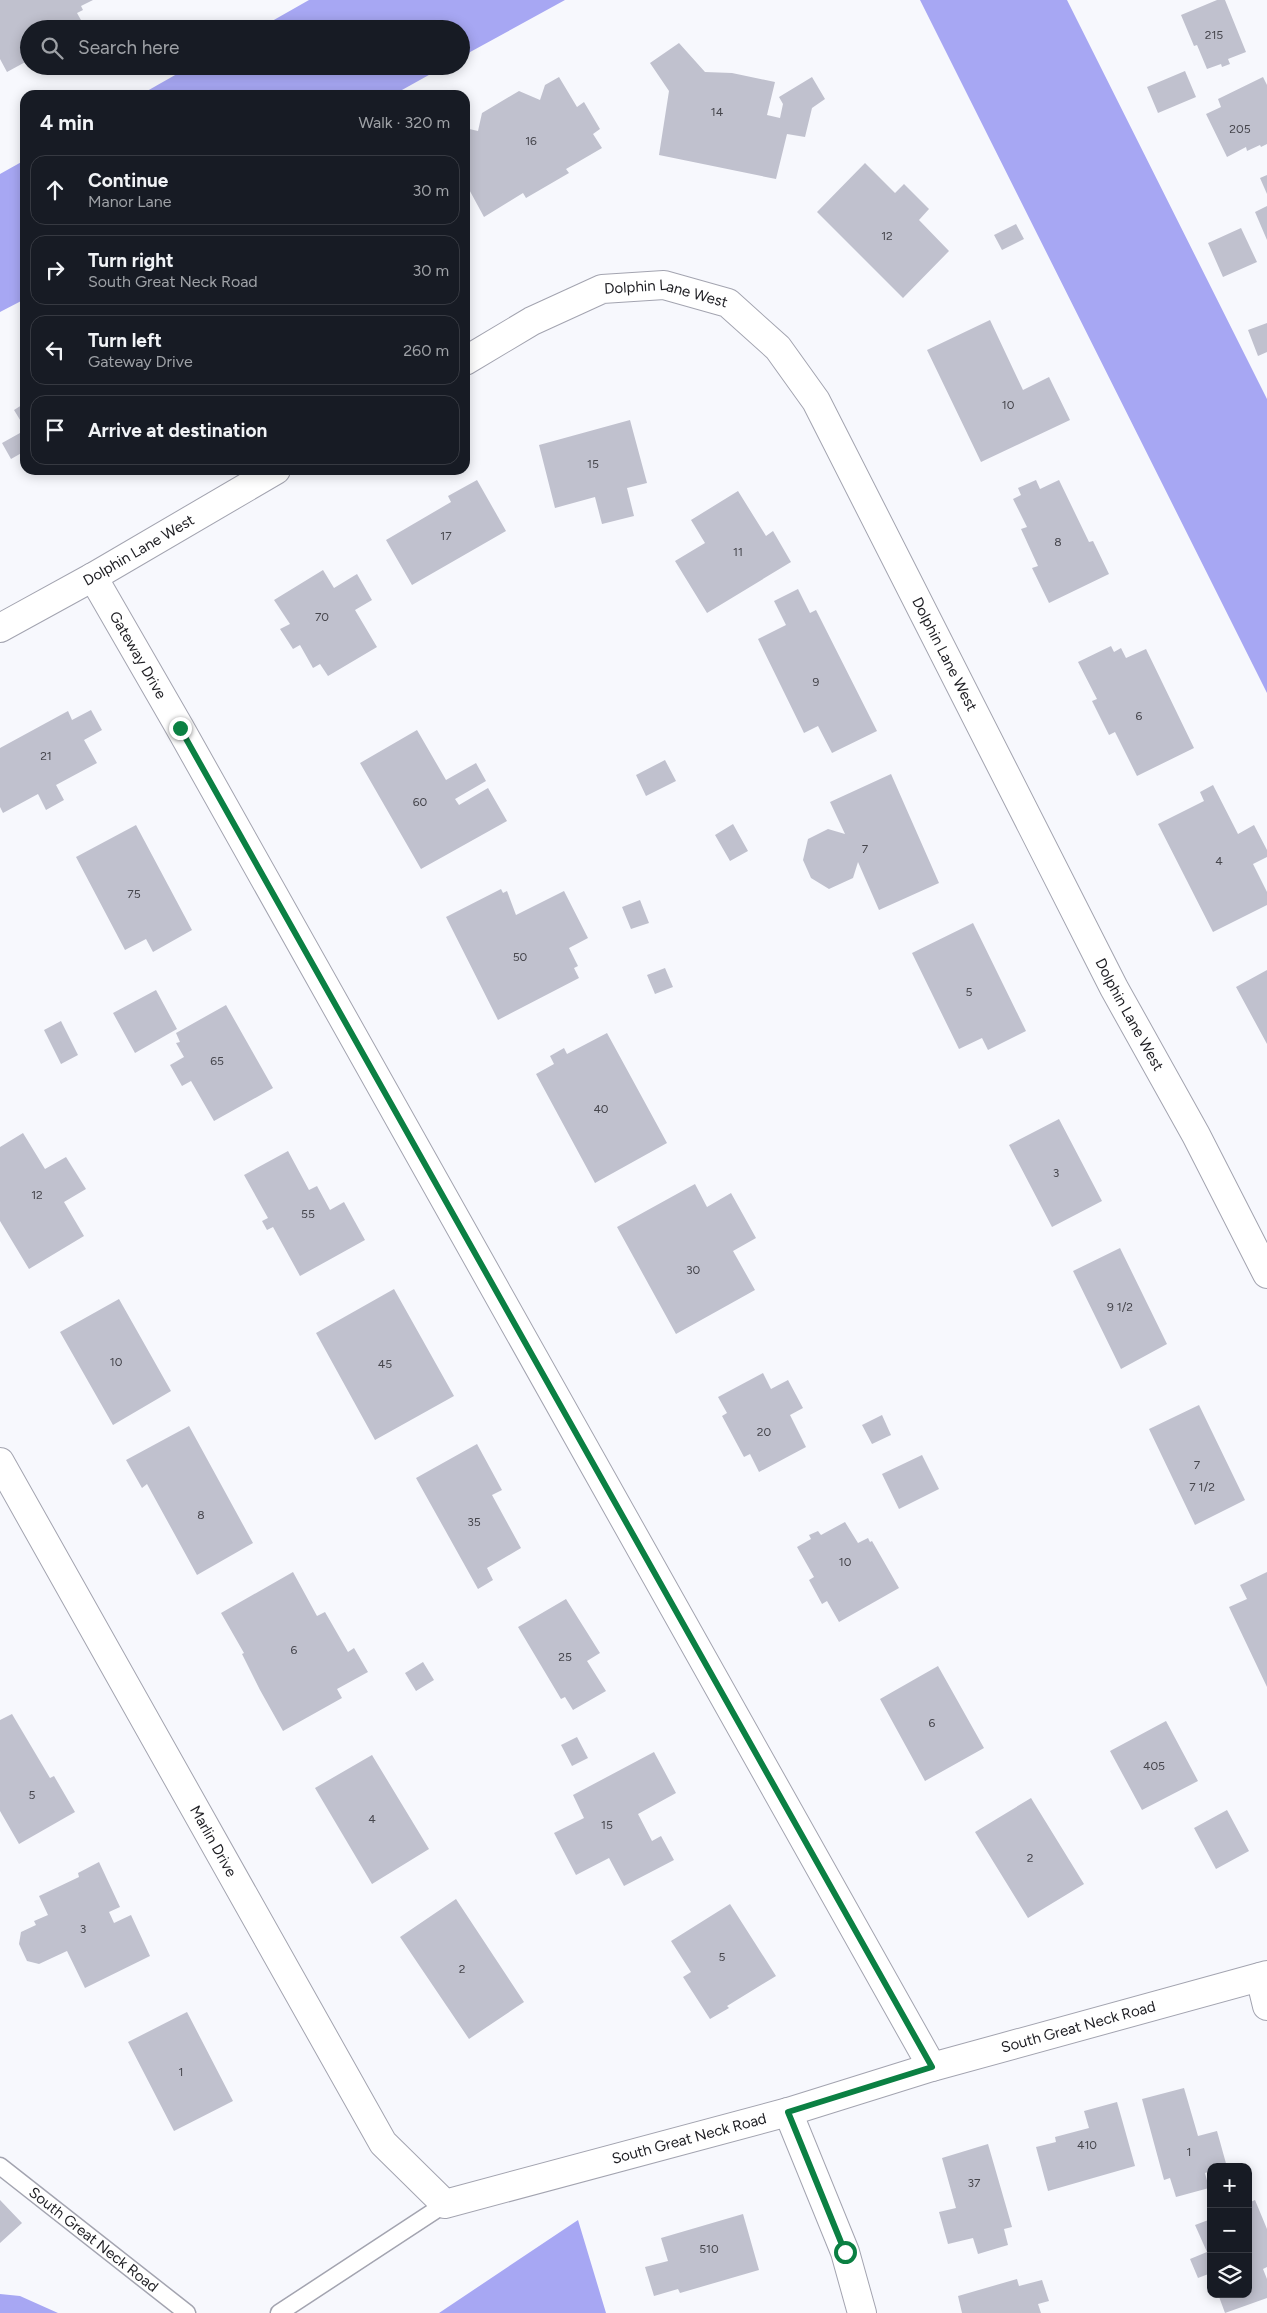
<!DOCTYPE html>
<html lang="en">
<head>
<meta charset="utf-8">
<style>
  :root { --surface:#171b24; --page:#20242c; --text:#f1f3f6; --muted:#9ea1a6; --line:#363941 }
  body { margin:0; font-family:Figtree,sans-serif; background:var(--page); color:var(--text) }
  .controls { position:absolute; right:15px; bottom:15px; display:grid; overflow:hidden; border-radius:10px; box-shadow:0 2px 12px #0003 }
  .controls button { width:45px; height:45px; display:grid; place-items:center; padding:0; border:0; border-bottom:1px solid var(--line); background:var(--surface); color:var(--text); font:25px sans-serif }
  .stop { position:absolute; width:15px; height:15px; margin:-11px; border:4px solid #0b8043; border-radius:50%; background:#fff }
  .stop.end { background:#0b8043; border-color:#fff; box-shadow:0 1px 5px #0008 }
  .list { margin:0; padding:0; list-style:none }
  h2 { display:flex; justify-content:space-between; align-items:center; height:65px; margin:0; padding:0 20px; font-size:21px }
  h2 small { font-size:16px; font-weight:400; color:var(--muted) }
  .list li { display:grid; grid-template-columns:32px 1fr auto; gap:15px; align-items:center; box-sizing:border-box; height:70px; margin:0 10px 10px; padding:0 10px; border:1px solid var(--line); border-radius:15px }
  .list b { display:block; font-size:19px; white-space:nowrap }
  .list p { margin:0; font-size:16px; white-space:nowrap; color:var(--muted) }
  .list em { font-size:16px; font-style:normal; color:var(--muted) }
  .icon { flex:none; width:28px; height:28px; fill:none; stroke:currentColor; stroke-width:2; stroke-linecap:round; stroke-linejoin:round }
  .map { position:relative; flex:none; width:1267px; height:2313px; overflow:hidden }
  .search { position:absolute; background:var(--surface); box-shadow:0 2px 12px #0003; left:20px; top:20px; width:450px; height:55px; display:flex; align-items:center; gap:12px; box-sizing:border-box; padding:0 18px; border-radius:28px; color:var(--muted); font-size:19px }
  .panel { position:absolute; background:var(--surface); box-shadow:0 2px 12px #0003; left:20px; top:90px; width:450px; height:385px; border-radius:15px }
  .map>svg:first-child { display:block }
  .water { fill:#a7a7f3 }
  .building { fill:#c0c1ce }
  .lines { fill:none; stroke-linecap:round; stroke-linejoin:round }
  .service-casing { stroke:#a3a4b0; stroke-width:19 }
  .minor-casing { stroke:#a3a4b0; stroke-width:30 }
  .service { stroke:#fff; stroke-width:16 }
  .minor { stroke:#fff; stroke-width:28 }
  .route { stroke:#0b8043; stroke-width:6 }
  .labels { text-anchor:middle; stroke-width:5; stroke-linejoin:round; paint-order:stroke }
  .number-label { font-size:12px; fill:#46464d }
  .street-label { font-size:15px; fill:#1d1d22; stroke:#f7f8fd }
</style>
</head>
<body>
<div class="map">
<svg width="1267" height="2313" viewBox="0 0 1267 2313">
  <rect width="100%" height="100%" fill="#f7f8fd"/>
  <path class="water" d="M309,0H565L461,57V29H258Z
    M920,0H1067L1267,399V693Z
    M191,66H445L393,95H140Z
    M25,160V299L0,312V174Z
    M578,2220L606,2313H439Z
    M0,2294L20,2296L58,2313H0Z"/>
  <path class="building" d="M0,0H93L81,6L83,10L77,13L86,29H29V60L7,72L0,59Z
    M1217,0H1225L1246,52L1228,59L1230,64L1222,67L1221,64L1207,69L1197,45L1194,46L1181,15Z
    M679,43L705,72L732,73L775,82L767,115L780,118L783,104L779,97L812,77L825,99L812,108L805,137L787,134L776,179L659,155L669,91L650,63Z
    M1185,71L1196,97L1158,113L1147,87Z
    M559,77L577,107L584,102L600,129L593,134L602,148L566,169L569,173L526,198L523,193L484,217L465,182V128L478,131L482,113L519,91L540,100L545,85Z
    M1263,77L1267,85V144L1261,147L1260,145L1247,151L1246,147L1227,157L1206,114L1221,107L1218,99Z
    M865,163L895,193L904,184L929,209L919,220L949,251L903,298L817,212Z
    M1267,175V194L1260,178Z
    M1267,206V240L1255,212Z
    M1016,224L1024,239L1002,250L994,235Z
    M1241,228L1257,262L1223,277L1208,243Z
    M990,320L1023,390L1049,377L1070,420L981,462L927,350Z
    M1267,323V352L1258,356L1248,330Z
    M25,403V428L14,410Z
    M630,420L647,483L627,488L634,516L602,524L595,497L555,508L539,445Z
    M20,433L25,442V451L11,459L2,443Z
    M477,480L506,531L412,585L386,540L451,502L448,496Z
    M1036,480L1040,489L1059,480L1089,542L1093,541L1109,574L1049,603L1032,568L1038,566L1021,529L1027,527L1013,499L1021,495L1018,488Z
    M738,491L766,536L773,531L791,562L707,613L675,561L705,543L691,520Z
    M323,570L334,588L357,574L372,600L355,610L377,647L328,676L320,664L313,668L300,645L293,649L280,629L290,624L274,600Z
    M798,589L810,613L816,610L877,731L832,753L818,726L804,733L758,639L786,625L774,601Z
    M1111,646L1114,652L1121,648L1126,658L1146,649L1194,748L1137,776L1115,732L1109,735L1092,701L1097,699L1078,662Z
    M91,710L102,730L84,740L97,763L56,785L64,800L46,810L38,794L3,813L0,807V748L68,711L72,720Z
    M417,730L446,780L476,763L486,781L455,799L459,805L488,788L507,821L421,869L360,763Z
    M665,760L676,781L646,796L636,775Z
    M891,774L939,883L879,910L858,862L853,878L829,889L811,878L803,860L808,839L828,829L845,834L830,802Z
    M1213,785L1238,834L1254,825L1267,850V857L1253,864L1267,892V905L1213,932L1158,824L1204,801L1200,792Z
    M733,824L748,851L730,861L715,835Z
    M136,825L192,930L153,952L146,939L125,950L76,857Z
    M501,889L503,893L507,891L516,915L564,891L588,938L569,948L578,966L574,968L579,978L498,1020L446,917Z
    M640,900L649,923L631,929L622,907Z
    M973,923L1026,1031L988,1050L982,1038L959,1049L912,953Z
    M665,968L673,987L655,994L647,975Z
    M1267,970V1044L1236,987Z
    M156,990L177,1029L135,1053L113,1013Z
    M226,1005L273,1088L214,1121L191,1081L182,1086L170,1065L184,1057L176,1043L180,1042L176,1033Z
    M61,1021L78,1055L61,1064L44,1030Z
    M607,1033L667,1143L595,1183L536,1074L554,1064L550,1056L564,1048L567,1054Z
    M1059,1119L1102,1201L1052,1227L1009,1145Z
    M23,1133L45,1169L66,1157L86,1189L64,1202L84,1236L29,1269L0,1221V1147Z
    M288,1151L309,1190L317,1186L330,1210L344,1202L365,1240L300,1276L273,1227L267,1230L262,1221L268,1218L244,1175Z
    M695,1184L707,1207L731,1193L756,1238L733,1251L755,1290L676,1334L617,1227Z
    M1120,1248L1167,1344L1121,1369L1073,1271Z
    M394,1289L454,1396L375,1440L316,1333Z
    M119,1299L171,1391L113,1425L60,1332Z
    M763,1373L771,1389L788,1380L803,1408L790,1415L806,1447L759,1472L750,1454L744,1457L722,1416L727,1413L718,1397Z
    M1199,1405L1245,1500L1195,1525L1149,1429Z
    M882,1415L891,1435L872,1444L862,1425Z
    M189,1426L253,1543L197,1575L147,1484L142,1488L126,1460Z
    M477,1444L502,1490L492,1495L521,1548L487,1568L493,1580L478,1589L416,1478Z
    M922,1455L939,1489L899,1509L882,1474Z
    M845,1522L858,1543L868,1538L870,1542L872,1541L899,1588L839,1622L827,1601L822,1604L809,1580L814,1577L797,1547L811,1539L809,1535L818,1531L821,1535Z
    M293,1572L317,1616L325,1612L348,1652L354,1648L368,1672L337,1689L342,1698L283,1731L260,1690L242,1654L244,1653L221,1613Z
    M1267,1572V1687L1229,1607L1247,1599L1240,1585Z
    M566,1599L600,1653L587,1661L606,1691L573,1710L565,1697L561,1699L518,1627Z
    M423,1662L434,1680L416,1691L405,1673Z
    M938,1666L984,1748L925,1781L880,1699Z
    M12,1714L50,1778L54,1776L75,1812L19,1844L0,1811V1720Z
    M1166,1721L1198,1781L1142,1810L1110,1751Z
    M577,1737L588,1758L572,1766L561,1745Z
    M654,1752L676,1793L638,1814L652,1841L661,1836L674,1860L624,1886L609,1858L576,1875L554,1833L584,1818L573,1795Z
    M372,1755L429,1849L372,1884L315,1788Z
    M1031,1798L1084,1884L1028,1918L975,1832Z
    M1227,1810L1249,1851L1216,1869L1194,1828Z
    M99,1862L120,1907L109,1912L114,1923L131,1915L150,1956L85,1988L67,1951L39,1964L27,1961L19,1944L21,1932L36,1925L34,1921L48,1915L39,1896L79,1877L78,1873Z
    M456,1899L524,2002L469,2039L400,1937Z
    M730,1904L776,1976L727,2006L729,2008L710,2019L683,1977L691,1972L671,1941Z
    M187,2012L233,2101L174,2131L128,2042Z
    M1184,2088L1198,2136L1217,2131L1227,2167H1211V2171L1205,2173L1209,2188L1176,2197L1170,2178L1164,2180L1142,2099Z
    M1117,2102L1135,2166L1048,2191L1036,2147L1056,2142L1055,2137L1089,2128L1084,2111Z
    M988,2144L1012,2227L1004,2229L1008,2245L978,2254L973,2238L948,2244L939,2212L956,2208L942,2158Z
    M0,2200L22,2223L0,2243Z
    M1255,2200L1267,2229V2267L1263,2269L1267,2279V2298L1225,2313L1218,2294H1248V2203Z
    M743,2214L759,2270L680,2293L678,2289L654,2296L645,2267L668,2261L661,2238Z
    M1211,2219V2273L1198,2278L1190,2259L1207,2252L1195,2225Z
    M1017,2279L1019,2286L1042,2280L1049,2301L1038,2304L1041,2313H962L958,2296Z"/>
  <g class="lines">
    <g class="service-casing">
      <g id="service">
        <path id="s1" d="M0,2166L187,2313"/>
        <path d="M279,2313L445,2204"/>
      </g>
    </g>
    <g class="minor-casing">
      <g id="minor">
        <path id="s2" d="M465,361L532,321L602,289L664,285L728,303L778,348L816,401L1114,988L1196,1135L1267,1274"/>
        <path id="s3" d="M93,577L180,728L932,2067"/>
        <path id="s4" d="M0,628L93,577L276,470"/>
        <path id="s5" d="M0,1462L383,2143L445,2204L788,2112L932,2067L1267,1975"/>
        <path d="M1260,1977L1267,2006"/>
        <path d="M788,2112L845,2252L862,2313"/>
      </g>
    </g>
    <use href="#service" class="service"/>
    <use href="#minor" class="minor"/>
  </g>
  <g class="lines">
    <path class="route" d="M180,728L932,2067L788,2112L845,2252"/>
  </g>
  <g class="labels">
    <g class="number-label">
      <text x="1214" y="39">215</text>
      <text x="717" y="116">14</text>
      <text x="1240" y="133">205</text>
      <text x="531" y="145">16</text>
      <text x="887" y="240">12</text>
      <text x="1008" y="409">10</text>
      <text x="593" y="468">15</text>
      <text x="446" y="540">17</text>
      <text x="1058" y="546">8</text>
      <text x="738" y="556">11</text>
      <text x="322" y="621">70</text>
      <text x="816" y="686">9</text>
      <text x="1139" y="720">6</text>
      <text x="46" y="760">21</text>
      <text x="420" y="806">60</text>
      <text x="865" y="853">7</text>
      <text x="1219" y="865">4</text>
      <text x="134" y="898">75</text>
      <text x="520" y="961">50</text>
      <text x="969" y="996">5</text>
      <text x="217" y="1065">65</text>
      <text x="601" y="1113">40</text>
      <text x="1056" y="1177">3</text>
      <text x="37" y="1199">12</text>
      <text x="308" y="1218">55</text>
      <text x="693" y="1274">30</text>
      <text x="1120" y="1311">9 1/2</text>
      <text x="116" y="1366">10</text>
      <text x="385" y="1368">45</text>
      <text x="764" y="1436">20</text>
      <text x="1197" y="1469">7</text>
      <text x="1202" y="1491">7 1/2</text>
      <text x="201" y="1519">8</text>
      <text x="474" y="1526">35</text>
      <text x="845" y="1566">10</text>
      <text x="294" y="1654">6</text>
      <text x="565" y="1661">25</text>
      <text x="932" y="1727">6</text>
      <text x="1154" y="1770">405</text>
      <text x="32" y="1799">5</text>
      <text x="372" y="1823">4</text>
      <text x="607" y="1829">15</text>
      <text x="1030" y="1862">2</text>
      <text x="83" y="1933">3</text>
      <text x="722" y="1961">5</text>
      <text x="462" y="1973">2</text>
      <text x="181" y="2076">1</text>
      <text x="1087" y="2149">410</text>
      <text x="1189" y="2156">1</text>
      <text x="974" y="2187">37</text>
      <text x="709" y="2253">510</text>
    </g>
    <g class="street-label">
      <text dy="5" stroke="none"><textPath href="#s2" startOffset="220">Dolphin Lane West</textPath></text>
      <text dy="5" stroke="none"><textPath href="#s4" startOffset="159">Dolphin Lane West</textPath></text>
      <text dy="5" stroke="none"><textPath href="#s2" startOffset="700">Dolphin Lane West</textPath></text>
      <text dy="5" stroke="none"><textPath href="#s3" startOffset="90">Gateway Drive</textPath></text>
      <text dy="5" stroke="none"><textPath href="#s2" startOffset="1105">Dolphin Lane West</textPath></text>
      <text dy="5" stroke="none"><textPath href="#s5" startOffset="435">Marlin Drive</textPath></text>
      <text dy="5" stroke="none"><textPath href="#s5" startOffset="1526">South Great Neck Road</textPath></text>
      <text dy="5" stroke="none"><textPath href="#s5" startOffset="1121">South Great Neck Road</textPath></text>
      <text dy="5" stroke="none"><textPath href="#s1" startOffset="119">South Great Neck Road</textPath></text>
    </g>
  </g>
</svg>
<div class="controls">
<button>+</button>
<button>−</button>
<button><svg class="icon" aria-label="layers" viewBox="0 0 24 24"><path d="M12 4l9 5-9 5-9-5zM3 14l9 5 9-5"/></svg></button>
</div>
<div class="stop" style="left:845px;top:2252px"></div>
<div class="stop end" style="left:180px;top:728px"></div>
<div class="search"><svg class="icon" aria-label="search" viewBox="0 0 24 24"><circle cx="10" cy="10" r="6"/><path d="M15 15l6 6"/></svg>Search here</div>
<section class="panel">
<h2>4 min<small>Walk · 320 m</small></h2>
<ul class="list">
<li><svg class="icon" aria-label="ahead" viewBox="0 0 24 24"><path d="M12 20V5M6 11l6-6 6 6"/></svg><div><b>Continue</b><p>Manor Lane</p></div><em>30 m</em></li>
<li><svg class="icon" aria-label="right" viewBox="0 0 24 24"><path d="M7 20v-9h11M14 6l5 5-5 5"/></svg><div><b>Turn right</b><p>South Great Neck Road</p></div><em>30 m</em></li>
<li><svg class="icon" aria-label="left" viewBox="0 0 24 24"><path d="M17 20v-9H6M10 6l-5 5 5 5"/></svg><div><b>Turn left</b><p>Gateway Drive</p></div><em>260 m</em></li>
<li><svg class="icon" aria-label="arrive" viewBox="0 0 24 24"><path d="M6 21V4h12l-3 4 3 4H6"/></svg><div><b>Arrive at destination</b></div></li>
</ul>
</section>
</div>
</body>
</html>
